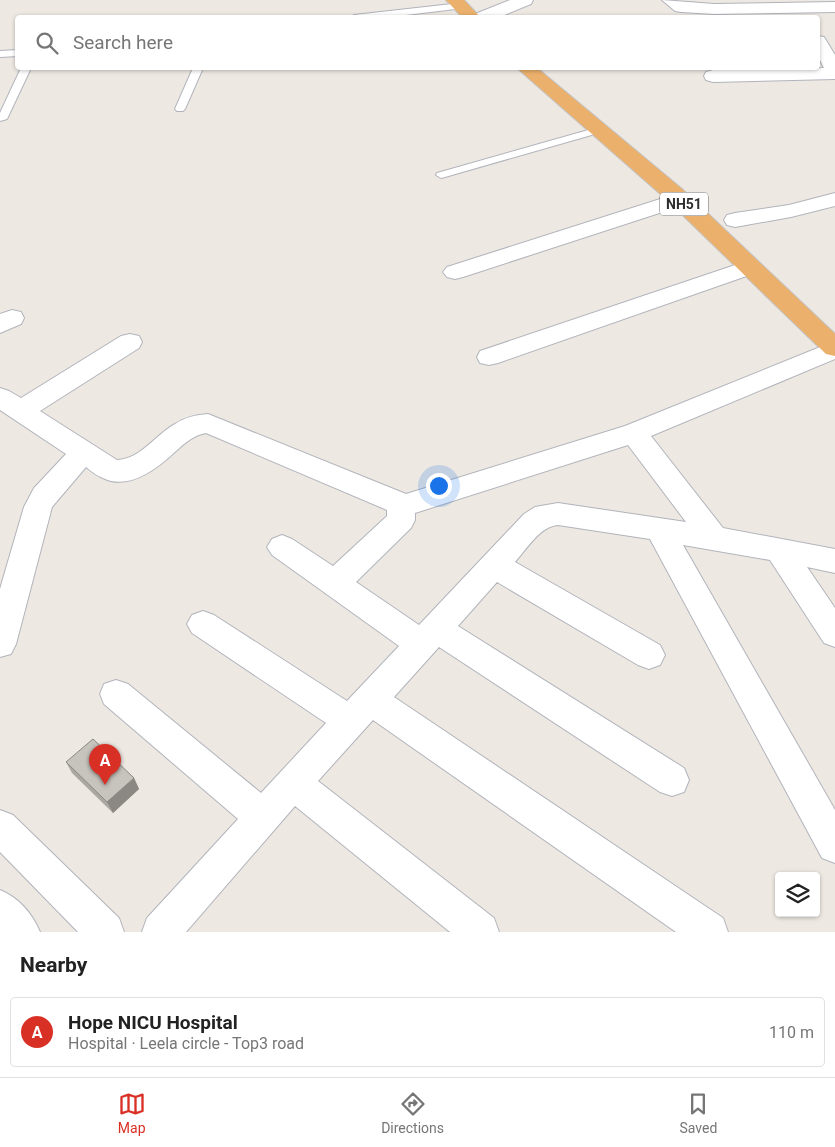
<!DOCTYPE html>
<html lang="en">
<head>
<meta charset="utf-8">
<style>
  :root { --surface:#fff; --page:#f2f2f2; --text:#222; --muted:#767676; --line:#e0e0e0; --accent:#d93025 }
  body { margin:0; font-family:Roboto,sans-serif; background:var(--page); color:var(--text) }
  .controls { position:absolute; right:15px; bottom:15px; display:grid; overflow:hidden; border-radius:5px; box-shadow:0 1px 4px #0004 }
  .controls button { width:45px; height:45px; display:grid; place-items:center; padding:0; border:0; border-bottom:1px solid var(--line); background:var(--surface); color:var(--text); font:25px sans-serif }
  .you { position:absolute; left:438px; top:485px; width:18px; height:18px; margin:-12px; border:4px solid #fff; border-radius:50%; background:#1a73e8; box-shadow:0 0 0 8px #1a73e833 }
  .badge { display:grid; place-items:center; width:32px; height:32px; border-radius:50%; background:var(--accent); color:#fff; font-size:16px; font-weight:700 }
  .pin { position:absolute; translate:-50% -41px; filter:drop-shadow(0 1px 2px #0008) }
  .pin::after { content:''; position:absolute; top:26px; width:18px; height:15px; background:inherit; clip-path:polygon(0 0,100% 0,50% 100%) }
  .list { margin:0; padding:0; list-style:none }
  h2 { display:flex; justify-content:space-between; align-items:center; height:65px; margin:0; padding:0 20px; font-size:21px }
  h2 small { font-size:16px; font-weight:400; color:var(--muted) }
  .list li { display:grid; grid-template-columns:32px 1fr auto; gap:15px; align-items:center; box-sizing:border-box; height:70px; margin:0 10px 10px; padding:0 10px; border:1px solid var(--line); border-radius:5px }
  .list b { display:block; font-size:19px; white-space:nowrap }
  .list p { margin:0; font-size:16px; white-space:nowrap; color:var(--muted) }
  .list em { font-size:16px; font-style:normal; color:var(--muted) }
  .icon { flex:none; width:28px; height:28px; fill:none; stroke:currentColor; stroke-width:2; stroke-linecap:round; stroke-linejoin:round }
  .map { position:relative; flex:none; width:835px; height:932px; overflow:hidden }
  .search { position:absolute; background:var(--surface); box-shadow:0 1px 4px #0004; left:15px; right:15px; top:15px; height:55px; display:flex; align-items:center; gap:12px; box-sizing:border-box; padding:0 18px; border-radius:5px; color:var(--muted); font-size:19px }
  .sheet { height:145px; background:var(--surface) }
  nav { display:flex; justify-content:space-around; align-items:center; box-sizing:border-box; height:70px; border-top:1px solid var(--line); background:var(--surface); font-size:14px; color:var(--muted) }
  nav a { display:grid; justify-items:center; gap:2px }
  nav .on { color:var(--accent) }
  .map>svg:first-child { display:block }
  .lines { fill:none; stroke-linecap:round; stroke-linejoin:round }
  .service-casing { stroke:#b2b4bc; stroke-width:2 }
  .minor-casing { stroke:#b2b4bc; stroke-width:2 }
  .tertiary-casing { stroke:#b2b4bc; stroke-width:2 }
  .trunk-casing { stroke:#c4c4c4; stroke-width:2 }
  .service { fill:#fff; fill-rule:evenodd }
  .minor { fill:#fff; fill-rule:evenodd }
  .tertiary { fill:#fff; fill-rule:evenodd }
  .trunk { fill:#ebb06c; fill-rule:evenodd }
  .wall { fill:#aba8a3 }
  .shaded-wall { fill:#8b8884 }
  .building { fill:#c7c3bd; stroke:#8b8884 }
  .labels { text-anchor:middle; stroke-width:4; stroke-linejoin:round; paint-order:stroke }
  .shield { fill:#fff; stroke:#6d6d6d; stroke-width:1 }
  .shield-label { font-size:14px; font-weight:bold; fill:#2e2e2e }
</style>
</head>
<body>
<div class="map">
<svg width="835" height="932" viewBox="0 0 835 932">
  <rect width="100%" height="100%" fill="#ede8e2"/>
  <g class="lines">
    <g class="service-casing">
      <path id="service" d="M461,3L464,4V8L381,18H350L354,15Z
        M18,50V56L0,57V51Z
        M21,68H31L7,119L0,121V113Z
        M193,68H203L185,109L183,111H177L175,109Z
        M599,127L604,130L602,132L445,177L441,178L436,175L437,173Z"/>
    </g>
    <g class="minor-casing">
      <path id="minor" d="M510,0H533L531,4L497,18H473L475,14Z
        M662,0L714,4L835,2V12L714,14L681,12L675,11Z
        M818,36L824,37L835,55V79L713,82L706,80L704,76L706,72L713,70L824,68L818,56Z
        M679,193L687,194L690,199L687,204L463,277L455,279L447,277L443,272L447,267Z
        M835,193V206L791,217L735,227L727,225L724,220L727,215L735,213L789,205Z
        M750,260L758,262L761,267L758,272L498,363L489,365L480,363L477,357L480,351Z
        M12,310L21,312L24,318L21,324L0,333V314Z
        M130,334L139,336L142,342L139,348L40,411L117,460C141,459 155,435 175,424C185,417 196,415 208,414L406,494L625,426L835,341V359L651,436L723,528L835,549V573L807,567L835,608V647L824,643L770,560L683,545L835,810V863L822,858L650,539L558,525C540,526 526,550 515,562L660,645L665,655L660,665L649,669L638,665L497,582L458,626L684,768L689,780L684,792L672,796L660,792L439,647L394,697L723,918L728,932H676L373,720L318,781L494,918L499,932H450L295,806L186,932H142L147,918L238,819L104,704L100,694L104,684L116,680L128,684L261,793L326,723L192,633L187,624L192,615L203,611L214,615L347,701L399,646L272,555L267,547L272,539L282,535L292,539L333,566L387,516V510L206,433C194,435 185,443 176,451C158,468 129,491 103,478C97,476 91,471 86,467L52,507L16,644L11,654L0,657V589L24,507L34,488L66,454L0,410V388L9,391L21,398L121,336ZM628,445L686,522L558,503L535,507L524,514L419,625L356,582L411,528L415,520V513Z"/>
    </g>
    <g class="tertiary-casing">
      <path id="tertiary" d="M0,810L13,815L119,918L124,932H78L0,852Z
        M0,890C19,898 32,913 40,932H0Z"/>
    </g>
    <g class="trunk-casing">
      <path id="trunk" d="M446,0H464L481,18H463Z
        M517,68H537L682,189L835,334V356L826,354L666,199Z"/>
    </g>
    <use href="#service" class="service"/>
    <use href="#minor" class="minor"/>
    <use href="#tertiary" class="tertiary"/>
    <use href="#trunk" class="trunk"/>
  </g>
  <path class="wall" d="M66,762L134,778L139,789L113,813L72,773Z"/>
  <path class="shaded-wall" d="M134,778L139,789L113,813L107,802Z"/>
  <path class="building" d="M93,739L134,778L107,802L66,762Z"/>
  <g class="labels">
    <rect class="shield" x="660" y="192.5" width="48" height="23" rx="4"/>
    <g class="shield-label">
      <text x="684" y="209">NH51</text>
    </g>
  </g>
</svg>
<div class="controls">
<button><svg class="icon" aria-label="layers" viewBox="0 0 24 24"><path d="M12 4l9 5-9 5-9-5zM3 14l9 5 9-5"/></svg></button>
</div>
<div class="you"></div>
<div class="pin badge" style="left:105px;top:785px">A</div>
<div class="search"><svg class="icon" aria-label="search" viewBox="0 0 24 24"><circle cx="10" cy="10" r="6"/><path d="M15 15l6 6"/></svg>Search here</div>
</div>
<section class="sheet">
<h2>Nearby<small></small></h2>
<ul class="list">
<li><span class="badge">A</span><div><b>Hope NICU Hospital</b><p>Hospital · Leela circle - Top3 road</p></div><em>110 m</em></li>
</ul>
</section>
<nav>
<a class="on"><svg class="icon" aria-label="map" viewBox="0 0 24 24"><path d="M3 6l6-2 6 2 6-2v14l-6 2-6-2-6 2zM9 4v14M15 6v14"/></svg>Map</a>
<a><svg class="icon" aria-label="directions" viewBox="0 0 24 24"><path d="M12 3l9 9-9 9-9-9zM9 14v-3h6M13 9l2 2-2 2"/></svg>Directions</a>
<a><svg class="icon" aria-label="saved" viewBox="0 0 24 24"><path d="M7 4h10v16l-5-4-5 4z"/></svg>Saved</a>
</nav>
</body>
</html>
